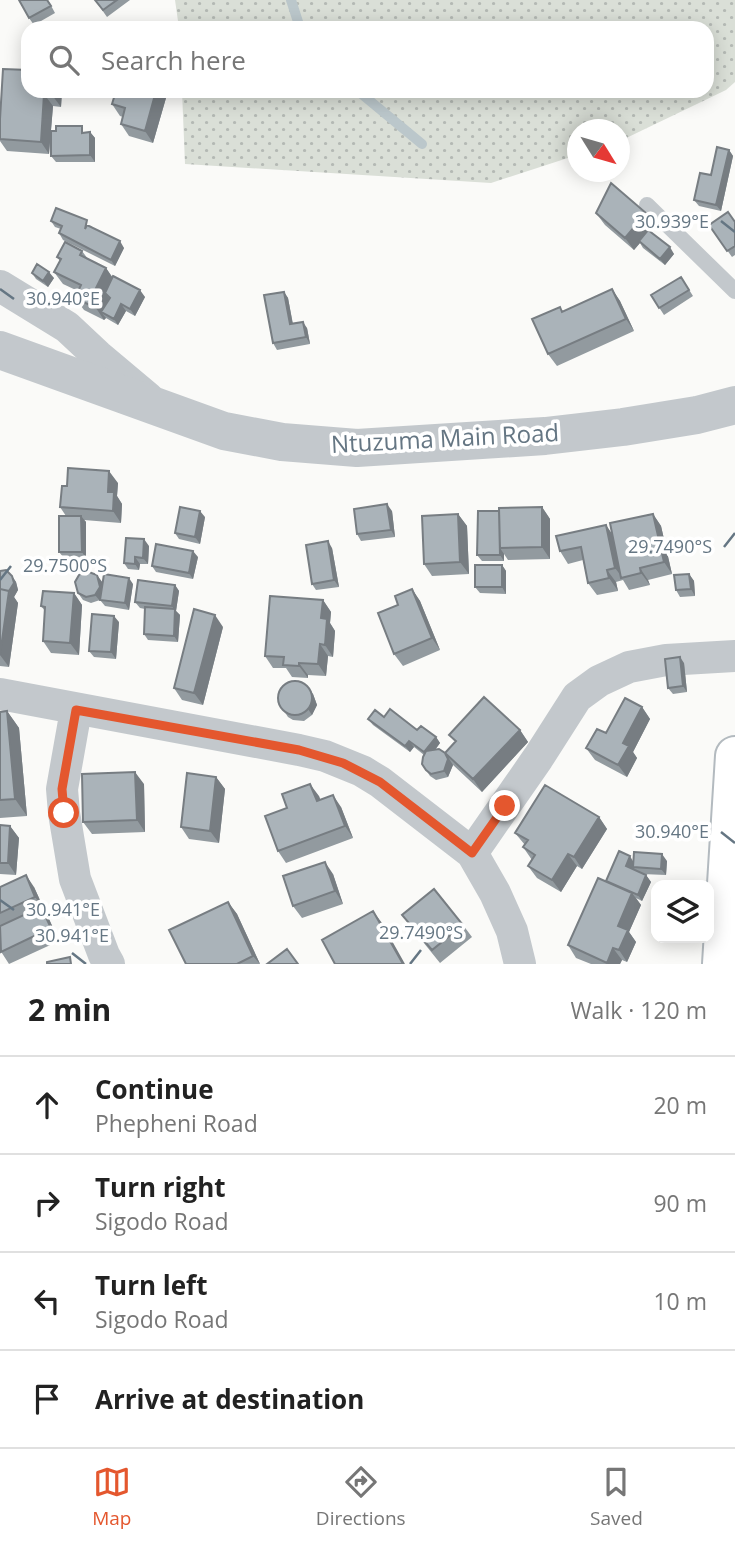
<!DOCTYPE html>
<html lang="en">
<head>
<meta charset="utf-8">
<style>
  :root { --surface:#fff; --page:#f2f2f2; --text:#222; --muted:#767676; --line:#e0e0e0; --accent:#e4572e }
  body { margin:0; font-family:"Open Sans",sans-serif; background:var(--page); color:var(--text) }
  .controls { position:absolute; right:21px; bottom:21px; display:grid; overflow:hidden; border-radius:14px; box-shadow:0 4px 18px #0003 }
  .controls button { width:63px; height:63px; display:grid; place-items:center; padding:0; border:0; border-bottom:2px solid var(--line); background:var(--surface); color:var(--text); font:35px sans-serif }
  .compass { position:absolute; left:567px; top:119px; width:63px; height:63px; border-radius:50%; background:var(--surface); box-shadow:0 4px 18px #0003; rotate:127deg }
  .stop { position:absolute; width:21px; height:21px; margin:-16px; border:5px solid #e4572e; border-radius:50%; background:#fff }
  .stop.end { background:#e4572e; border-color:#fff; box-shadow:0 2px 7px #0008 }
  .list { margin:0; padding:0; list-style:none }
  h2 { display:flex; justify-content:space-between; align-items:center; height:91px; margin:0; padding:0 28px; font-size:30px }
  h2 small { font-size:23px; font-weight:400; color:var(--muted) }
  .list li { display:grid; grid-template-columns:46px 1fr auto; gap:21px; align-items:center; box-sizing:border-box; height:98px; padding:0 28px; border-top:2px solid var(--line) }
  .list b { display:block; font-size:26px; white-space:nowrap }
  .list p { margin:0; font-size:23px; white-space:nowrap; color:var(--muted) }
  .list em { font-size:23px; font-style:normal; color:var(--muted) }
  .icon { flex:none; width:38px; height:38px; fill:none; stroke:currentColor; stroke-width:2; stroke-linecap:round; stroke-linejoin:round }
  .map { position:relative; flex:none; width:735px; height:964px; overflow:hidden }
  .search { position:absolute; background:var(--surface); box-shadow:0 4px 18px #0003; left:21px; right:21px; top:21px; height:77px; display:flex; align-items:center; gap:18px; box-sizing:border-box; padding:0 24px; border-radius:21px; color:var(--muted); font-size:26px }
  .sheet { height:483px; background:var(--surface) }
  nav { display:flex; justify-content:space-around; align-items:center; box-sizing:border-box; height:98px; border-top:2px solid var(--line); background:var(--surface); font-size:19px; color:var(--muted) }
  nav a { display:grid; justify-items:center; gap:4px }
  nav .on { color:var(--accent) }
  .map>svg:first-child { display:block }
  .grass { fill:url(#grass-dots) }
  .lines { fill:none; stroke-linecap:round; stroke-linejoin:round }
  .stream { stroke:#bbc7cb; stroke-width:10 }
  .secondary-casing { stroke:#b3babf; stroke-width:42 }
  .service { stroke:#c3c8cc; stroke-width:16 }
  .minor { stroke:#c3c8cc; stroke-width:32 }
  .tertiary { stroke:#c3c8cc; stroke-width:38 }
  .secondary { stroke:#fff; stroke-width:38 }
  .wall { fill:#929a9f }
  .shaded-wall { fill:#777d82 }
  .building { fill:#aab3b9; stroke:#777d82; stroke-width:2 }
  .route { stroke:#e4572e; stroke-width:9 }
  .ticks { fill:none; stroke:#657683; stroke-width:2.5 }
  .labels { text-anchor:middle; stroke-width:7; stroke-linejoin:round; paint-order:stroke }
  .street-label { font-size:24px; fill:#657683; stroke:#fff }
  .ticks-label { font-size:18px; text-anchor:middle; fill:#657683; stroke:#fff; stroke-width:7; stroke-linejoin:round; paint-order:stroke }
</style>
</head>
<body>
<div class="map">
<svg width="735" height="964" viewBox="0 0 735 964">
  <defs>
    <pattern id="grass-dots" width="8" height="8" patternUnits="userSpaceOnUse" patternTransform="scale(1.75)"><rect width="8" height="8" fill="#dadfd7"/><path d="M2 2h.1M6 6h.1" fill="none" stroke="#b4b9b4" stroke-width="1.8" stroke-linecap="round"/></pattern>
  </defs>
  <rect width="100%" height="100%" fill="#fafaf8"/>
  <path class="grass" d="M175,0H735V82L726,90L620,141V130H578L577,155L491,183L185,164L182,91H707V28H179Z"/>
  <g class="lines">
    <path class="stream" d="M291,0L300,28
      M358,91L422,144"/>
    <g class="secondary-casing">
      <path id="secondary" d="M722,964L735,756"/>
    </g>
    <path class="service" d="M647,205L735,291"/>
    <path class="minor" d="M0,286L67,327L98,356L148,398
      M0,694L299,750L325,756L362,771L380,782L472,853L495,893L512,931L520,964
      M76,710L62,789L64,813L75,879L104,955L109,964
      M472,853L538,758L577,697L599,681L629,667L666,660L735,656"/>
    <path class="tertiary" d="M0,350L224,431L282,442L357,448L545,436L623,427L697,415L735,405"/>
    <use href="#secondary" class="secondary"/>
  </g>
  <path class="wall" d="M48,0L55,13L34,25L29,18Z
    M95,0H130L107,17Z
    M28,91H62L61,107L53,106L49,154L7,151L0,141V119Z
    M116,91H168L153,143L129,136L121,124L123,117L120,116L112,104Z
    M86,132H90L95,138V162H56L51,156Z
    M729,150L733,156L721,211L699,206L694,200Z
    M596,213L655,225L649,231L674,254L665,265L643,248L640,243L634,250L605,225Z
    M51,221L92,226L91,227L124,248L115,266L63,240L59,233L61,229L55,227Z
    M735,221V255L732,257L709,225Z
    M82,251L88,259L106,268L113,278L145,297L135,316L126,311L118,325L106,318L104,320L84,310L75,298L78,291L63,284L54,272L60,261L57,257Z
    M32,273L54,278L48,287L36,279Z
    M681,277L693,296L664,315L651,295Z
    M612,289L620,301L634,331L557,366L548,354L563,312Z
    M284,292L288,298L293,324L307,328L310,344L277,350L273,343Z
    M118,483L117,496L122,504L121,523L84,520L86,522V558H64L59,552L66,516L60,507L67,486Z
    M542,507L550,519V559L508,560L504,554V561H482L477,555L499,511Z
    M392,511L395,537L361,541L357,534Z
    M458,514L467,526L469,574L432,576L424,564Z
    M653,514L661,526L672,574L648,580L650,585L629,590L623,580L616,582L618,591L597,595L588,583L583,560L568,564L560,551L606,525L612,534Z
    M205,517L200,544L179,539L175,533Z
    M149,546L148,564H140L139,570L128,569L124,563Z
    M332,548L339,587L316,590L312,584Z
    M198,557L193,579L156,572L152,566Z
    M502,565L506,571V594L480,593L475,587Z
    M0,571L12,576L16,582L18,590L14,597L18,603L9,667L0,666Z
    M689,574L694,581L695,596L680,597L676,590Z
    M97,575L102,582L103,586L133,584L129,610L105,606L100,600L91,603L83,600L78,593Z
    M175,585L179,591L176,611L180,615L178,642L148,640L144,634L145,609L140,608L135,602Z
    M412,589L420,601L440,650L403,666L394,654L398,605Z
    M74,593L82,605L79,655L51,653L43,641L45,611L41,606Z
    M323,600L331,612L330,623L335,631L333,657L328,656L326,676L308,675V678L292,677L286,668H273L265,656Z
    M119,622L116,659L94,657L89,651Z
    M223,627L203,705L182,700L174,688Z
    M684,663L687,692L673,694L668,688Z
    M313,694L317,705L312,715L304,721L293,720L288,717L284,711Z
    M642,707L650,719L633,752L637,758L627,777L595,760L586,748Z
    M7,711L19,728L27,816L0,818V712Z
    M384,717L436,737L440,743L435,750L445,753L455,742L449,735L520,730L528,742L482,792L452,764L453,765L448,777L436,780L430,776L426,770L424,755L414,747L410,752L373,725L368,719Z
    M216,777L225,789L219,843L189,839L181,827Z
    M144,784L145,832L92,834L83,822Z
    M319,796L320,800L341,807L353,838L286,863L278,851Z
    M599,817L607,829L582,869L577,866L561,892L537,878L528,866L532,860L523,847L525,845L515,833Z
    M0,825L10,826L19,838L16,875L0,874Z
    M633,861H667L666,875L642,874L646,875L651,882L642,901L636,898L641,905L629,932L636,942L627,962L622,960L620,964H591L576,958L568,945L607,882Z
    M333,874L343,904L302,918L293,906Z
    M0,887H34L44,909H43L49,919L59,941L9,964L0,950Z
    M228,902L237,914L260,964H186Z
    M402,915L463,925L472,937L440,963L411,927Z"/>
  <path class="shaded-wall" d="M52,91H62L61,107L52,95Z
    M156,91H168L153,143L145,131Z
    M44,94L53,106L49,154L41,142Z
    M90,132L95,138V162L90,155Z
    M729,150L733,156L721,211L716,205Z
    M646,213L655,225L634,250L625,238Z
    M120,241L124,248L115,266L111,260Z
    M670,247L674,254L665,265L660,259Z
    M106,268L114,280L107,296L113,304L101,312L106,318L104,320L96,308V288Z
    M49,272L54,278L48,287L43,281Z
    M612,289L620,301L634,331L626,319Z
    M140,290L145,297L135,316L130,309Z
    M284,292L288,298L294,331L290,324Z
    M121,304L126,311L118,325L114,319Z
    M303,322L307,328L310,344L306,337Z
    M109,471L118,483L117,496L122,504L121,523L113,511L108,492Z
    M387,504L392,511L395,537L391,530Z
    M542,507L550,519V559L542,547Z
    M200,511L205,517L200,544L195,537Z
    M499,511L500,548L504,554V561L500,555Z
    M458,514L467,526L469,574L460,562Z
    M653,514L661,526L672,574L664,562Z
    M81,516L86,522V558L82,552Z
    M606,525L614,537L622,577L615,568Z
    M144,539L149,546L148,564L143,558Z
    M328,541L332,548L339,587L334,580Z
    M193,551L198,557L193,579L189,573Z
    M135,557L140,564L139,570L135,564Z
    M502,565L506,571V594L502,587Z
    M640,568L648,580L650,585L641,573Z
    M607,570L616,582L618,591L609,578Z
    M689,574L694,581L695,596L691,589Z
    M97,575L102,582L104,594L100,601L95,595Z
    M12,576L16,582L18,590L14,597L18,603L9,667L0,655Z
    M129,578L133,584L129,610L125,603Z
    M175,585L179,591L176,611L180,615L178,642L174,636L175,611L172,606Z
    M412,589L420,601L440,650L432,638Z
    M74,593L82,605L79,655L70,643Z
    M323,600L331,612L330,623L335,631L333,657L325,645L321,618Z
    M215,615L223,627L203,705L194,693Z
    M114,616L119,622L116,659L111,652Z
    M320,644L328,656L326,676L318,664Z
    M680,657L684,663L687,692L683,686Z
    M299,663L308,675V678L299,666Z
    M309,688L313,694L317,705L312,715L308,709Z
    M642,707L650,719L633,752L637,758L627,777L618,765L623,743Z
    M7,711L19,728L27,816L15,799Z
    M520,730L528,742L482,792L473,779Z
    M436,737L440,743L429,758L424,752Z
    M409,741L414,747L410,752L405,746Z
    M448,757L453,765L448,777L444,771Z
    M135,772L144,784L145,832L137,820Z
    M216,777L225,789L219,843L210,831Z
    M310,784L319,796L325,813L317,801Z
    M333,795L341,807L353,838L345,826Z
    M599,817L607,829L582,869L574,857Z
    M10,826L19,838L16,875L8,863Z
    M568,854L577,866L561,892L552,880Z
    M662,854L667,861L666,875L661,869Z
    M630,856L634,863L630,872L626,866Z
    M325,862L333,874L343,904L335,891Z
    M26,875L34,887L44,909L35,897Z
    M646,875L651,882L642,901L638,895Z
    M632,893L641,905L629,932L636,942L627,962L619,950L618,926Z
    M228,902L237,914L260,964L253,956Z
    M41,907L49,919L59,941L51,928Z
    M373,911L382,923L405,964H403Z
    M613,948L622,960L620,964H608L607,963Z"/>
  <path class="building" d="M19,0H47L51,6L29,18Z
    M95,0H117L103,10Z
    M3,69L28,70V91H52V95L44,94L41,142L0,139V119Z
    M116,91H156L145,131L121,124L125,108L112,104Z
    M56,126H82V133L90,132V155L51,156V131H56Z
    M717,147L729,150L716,205L694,200L700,173L711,175Z
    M611,183L646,213L625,238L596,213Z
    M56,208L87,220L85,229L87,225L120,241L111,260L59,233L62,226L51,221Z
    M728,212L735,222V246L727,251L709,225Z
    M648,230L670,247L660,259L639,241Z
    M65,242L82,251L80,255L106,268L96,288L104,292L96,308L75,298L81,285L54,272L61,259L57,257Z
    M37,264L49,272L43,281L32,273Z
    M113,276L140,290L130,309L121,304L114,319L101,312L110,298L105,293Z
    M681,277L689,290L659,308L651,295Z
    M612,289L626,319L548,354L532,319L560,307L562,312Z
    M284,292L290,324L303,322L306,337L273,343L264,295Z
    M68,468L109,471L108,492H114L113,511L60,507L62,486H67Z
    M387,504L391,530L357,534L354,509Z
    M180,507L200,511L195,537L175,533Z
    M542,507V547L500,548L499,508Z
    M478,511H499L500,555H477Z
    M458,514L460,562L424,564L422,516Z
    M653,514L664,562L640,568L641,573L621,578L610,523Z
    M59,516H81L82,552H59Z
    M606,525L615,568L607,570L609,578L588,583L581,547L560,551L556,536Z
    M126,538L144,539L143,558L135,557V564L124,563Z
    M328,541L334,580L312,584L306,545Z
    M156,544L193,551L189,573L152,566Z
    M475,565H502V587H475Z
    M6,570L12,576L14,583L9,591L0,589V571Z
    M86,571L97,575L100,587L95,595L86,597L78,593L75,582L79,575Z
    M104,574L129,578L125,603L100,600Z
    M689,574L691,589L676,590L674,575Z
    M138,580L175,585L172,606L135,602Z
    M0,589L9,591L0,655Z
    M412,589L432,638L394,654L378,613L398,605L395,596Z
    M43,591L74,593L70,643L43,641L45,607L41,606Z
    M270,596L323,600L321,618L327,619L325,645L320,644L318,664L299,663V666L283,665L284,657L265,656Z
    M145,607L175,609L174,636L144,634Z
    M194,609L215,615L194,693L174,688Z
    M92,614L114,616L111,652L89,651Z
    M680,657L683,686L668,688L665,659Z
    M278 698a17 17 0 1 1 34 0a17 17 0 1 1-34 0Z
    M484,697L520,730L473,779L445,753L456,741L449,735Z
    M625,698L642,707L623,743L629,746L618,765L586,748L597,729L606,733Z
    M390,709L417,730L421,726L436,737L424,752L409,741L405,746L368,719L375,710L384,717Z
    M7,711L15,799L0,800V712Z
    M439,749L445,753L448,759L444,771L431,774L426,770L422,764L423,757L426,751Z
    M135,772L137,820L83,822L82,774Z
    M187,773L216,777L210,831L181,827Z
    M310,784L317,801L333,795L345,826L278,851L265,816L287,808L282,794Z
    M545,785L599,817L574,857L568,854L552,880L528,866L535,855L523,847L528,840L515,833Z
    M0,825L10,826L8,863H0Z
    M619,851L630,856L626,866L646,875L638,895L606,881Z
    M634,852L662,854L661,869L633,867Z
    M325,862L335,891L293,906L283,876Z
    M26,875L35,897L0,913V887Z
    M598,878L632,893L618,926L628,930L619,950L613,948L607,963L568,945Z
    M434,889L463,925L432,950L402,915Z
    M228,902L253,956L237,964H186L169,930Z
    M41,907L51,928L1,952L0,926Z
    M373,911L403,964H335L322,940Z
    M287,949L298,964H267Z
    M70,957L71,964H47V962Z"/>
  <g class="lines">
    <path class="route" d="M64,813L62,789L76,710L299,750L343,763L380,782L472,853L505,806"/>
  </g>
  <path class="ticks" d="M721,221L735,232M0,289L14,299M724,547L735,533M0,580L11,566M721,832L735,843M0,900L14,910M72,953L86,964M410,964L421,950"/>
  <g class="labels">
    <g class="street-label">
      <text transform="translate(445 439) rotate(-3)" y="8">Ntuzuma Main Road</text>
    </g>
  </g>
  <g class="ticks-label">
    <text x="672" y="228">30.939°E</text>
    <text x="63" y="305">30.940°E</text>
    <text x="670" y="553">29.7490°S</text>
    <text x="65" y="572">29.7500°S</text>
    <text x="672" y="838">30.940°E</text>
    <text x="63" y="916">30.941°E</text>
    <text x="421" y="939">29.7490°S</text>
    <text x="72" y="942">30.941°E</text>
  </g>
</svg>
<div class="controls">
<button><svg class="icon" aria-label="layers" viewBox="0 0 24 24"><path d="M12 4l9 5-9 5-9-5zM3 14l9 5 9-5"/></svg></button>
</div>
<svg class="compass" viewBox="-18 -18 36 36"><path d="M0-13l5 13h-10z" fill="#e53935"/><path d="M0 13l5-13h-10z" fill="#767676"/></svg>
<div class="stop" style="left:64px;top:813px"></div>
<div class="stop end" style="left:505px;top:806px"></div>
<div class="search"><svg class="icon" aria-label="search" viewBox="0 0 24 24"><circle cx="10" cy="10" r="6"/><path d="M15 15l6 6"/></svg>Search here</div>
</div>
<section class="sheet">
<h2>2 min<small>Walk · 120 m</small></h2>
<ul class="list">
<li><svg class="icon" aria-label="ahead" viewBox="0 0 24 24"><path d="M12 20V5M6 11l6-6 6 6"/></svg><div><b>Continue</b><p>Phepheni Road</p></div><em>20 m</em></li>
<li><svg class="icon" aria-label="right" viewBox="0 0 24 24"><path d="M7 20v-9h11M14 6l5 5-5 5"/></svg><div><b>Turn right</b><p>Sigodo Road</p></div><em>90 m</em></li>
<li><svg class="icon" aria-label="left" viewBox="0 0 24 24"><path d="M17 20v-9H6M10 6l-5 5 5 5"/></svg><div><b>Turn left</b><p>Sigodo Road</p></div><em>10 m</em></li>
<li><svg class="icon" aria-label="arrive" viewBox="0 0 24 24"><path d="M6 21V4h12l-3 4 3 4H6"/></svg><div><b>Arrive at destination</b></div></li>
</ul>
</section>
<nav>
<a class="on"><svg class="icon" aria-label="map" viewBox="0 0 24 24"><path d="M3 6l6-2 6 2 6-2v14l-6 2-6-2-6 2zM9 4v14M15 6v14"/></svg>Map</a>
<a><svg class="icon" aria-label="directions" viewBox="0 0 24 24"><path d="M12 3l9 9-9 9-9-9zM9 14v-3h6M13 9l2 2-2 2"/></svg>Directions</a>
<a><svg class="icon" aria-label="saved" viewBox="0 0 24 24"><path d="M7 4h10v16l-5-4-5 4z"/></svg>Saved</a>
</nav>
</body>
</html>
